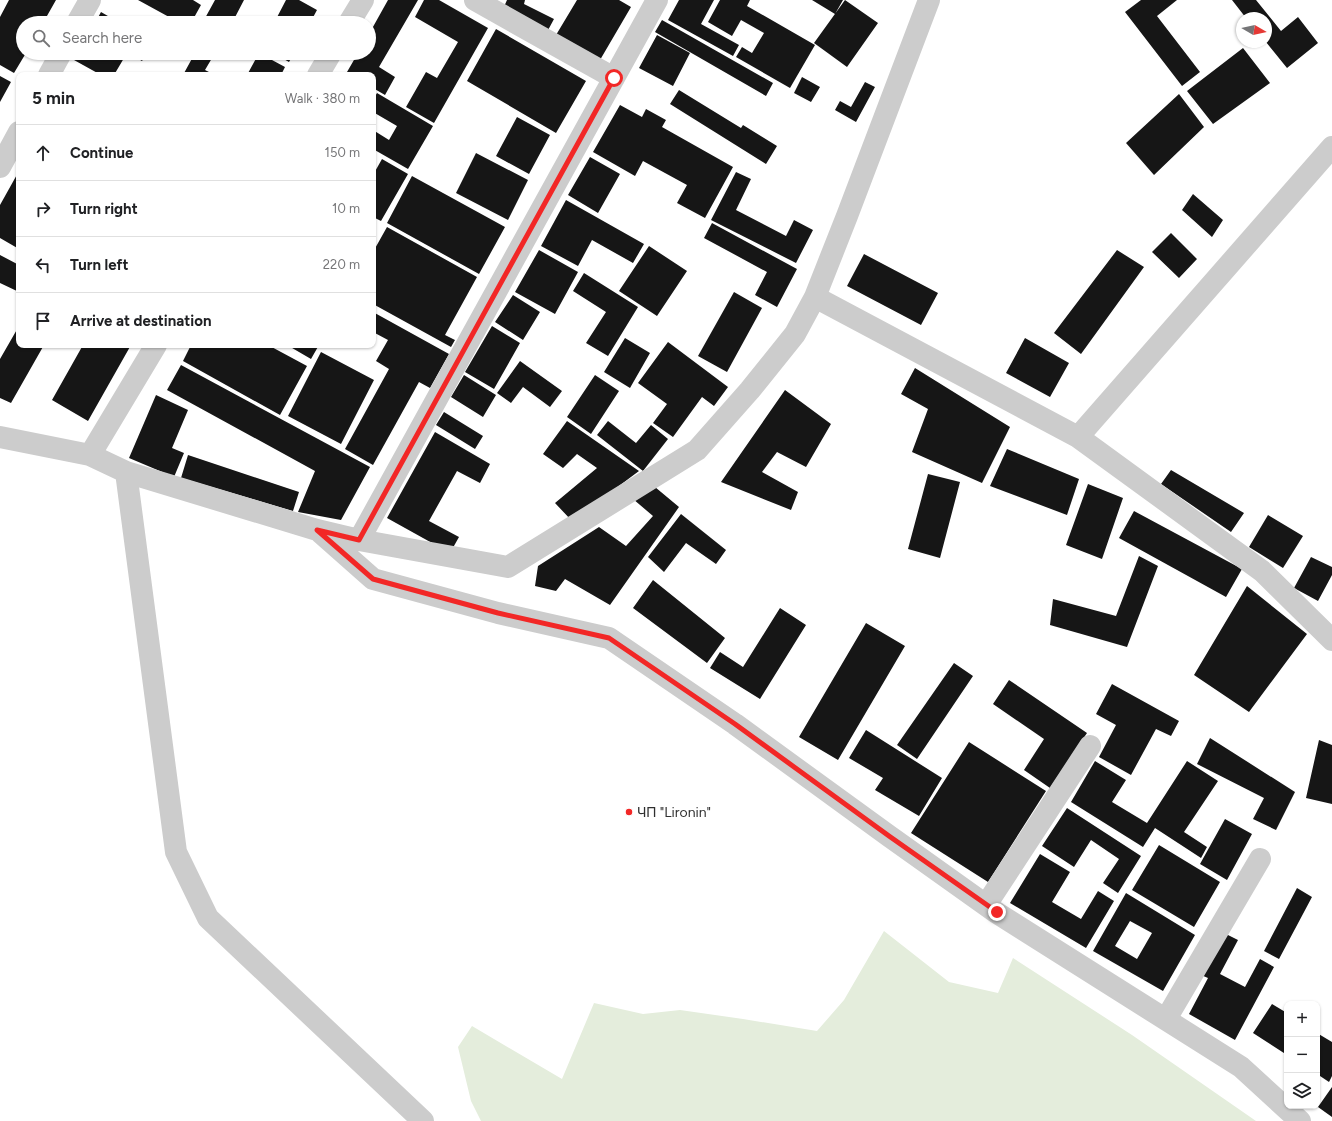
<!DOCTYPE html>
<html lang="en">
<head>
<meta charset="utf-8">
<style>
  :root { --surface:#fff; --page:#f6f6f6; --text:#202124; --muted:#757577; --line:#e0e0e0 }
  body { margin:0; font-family:Figtree,sans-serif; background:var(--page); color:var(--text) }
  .controls { position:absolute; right:12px; bottom:12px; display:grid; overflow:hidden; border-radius:8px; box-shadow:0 1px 3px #0004 }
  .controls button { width:36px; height:36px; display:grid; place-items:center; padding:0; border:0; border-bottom:1px solid var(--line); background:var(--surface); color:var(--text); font:20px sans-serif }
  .compass { position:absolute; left:1236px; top:12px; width:36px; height:36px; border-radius:50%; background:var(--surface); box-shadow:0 1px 3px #0004; rotate:99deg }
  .stop { position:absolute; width:12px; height:12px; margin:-9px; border:3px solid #f22726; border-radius:50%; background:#fff }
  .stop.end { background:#f22726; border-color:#fff; box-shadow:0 1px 4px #0008 }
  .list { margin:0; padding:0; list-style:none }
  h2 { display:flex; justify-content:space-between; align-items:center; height:52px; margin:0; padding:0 16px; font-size:17px }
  h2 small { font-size:13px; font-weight:400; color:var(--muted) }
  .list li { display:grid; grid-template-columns:26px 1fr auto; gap:12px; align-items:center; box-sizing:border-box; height:56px; padding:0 16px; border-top:1px solid var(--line) }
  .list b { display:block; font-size:15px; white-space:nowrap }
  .list em { font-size:13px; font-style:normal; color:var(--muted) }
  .icon { flex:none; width:22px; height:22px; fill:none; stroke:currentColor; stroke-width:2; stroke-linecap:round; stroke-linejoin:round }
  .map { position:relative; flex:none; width:1332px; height:1121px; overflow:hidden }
  .search { position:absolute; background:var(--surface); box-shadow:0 1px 3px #0004; left:16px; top:16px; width:360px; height:44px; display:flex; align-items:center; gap:10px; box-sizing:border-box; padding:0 14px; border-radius:22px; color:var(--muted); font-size:15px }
  .panel { position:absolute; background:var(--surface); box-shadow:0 1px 3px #0004; left:16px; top:72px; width:360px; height:276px; border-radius:8px }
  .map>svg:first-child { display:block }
  .green { fill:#e4eddc }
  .building { fill:#161616; fill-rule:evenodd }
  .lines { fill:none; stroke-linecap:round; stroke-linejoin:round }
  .minor { stroke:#ccc; stroke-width:22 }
  .route { stroke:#f22726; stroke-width:5 }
  .poi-dot { fill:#f22726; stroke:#fff; stroke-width:1.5 }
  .labels { text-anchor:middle; stroke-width:4; stroke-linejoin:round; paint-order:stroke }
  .poi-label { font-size:14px; fill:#2f2f2f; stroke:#fff; text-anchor:start }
</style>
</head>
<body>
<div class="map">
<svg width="1332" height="1121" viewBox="0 0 1332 1121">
  <rect width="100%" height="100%" fill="#fff"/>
  <path class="green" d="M884,931L949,982L998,993L1013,958L1132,1035L1256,1121H481L471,1101L458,1047L472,1026L562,1079L594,1003L643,1014L680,1010L743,1019L817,1031L844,1000Z"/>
  <path class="building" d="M9,0H56L43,23H23V53H26L14,73L0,65V17Z
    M138,0H193L201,5L191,23H180Z
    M215,0H244L232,23H209L204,20Z
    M286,0H299L317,10L310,23H274Z
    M388,0H418L379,67L395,77L385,95L373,88V75H351L347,72L358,53H369V34Z
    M424,0H439L488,28L434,123L406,107L426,72L437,78L458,42L415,17Z
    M507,0H525L524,4L554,19L547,32L503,9Z
    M577,0H619L631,7L600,60L556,35Z
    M679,0H714L701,24L739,45L733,56L668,20Z
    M720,0H750L747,6L815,45L790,88L736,57L742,47L752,53L764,33L741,20L732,36L708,22Z
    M812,0H843L835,14Z
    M845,0L878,23L847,67L814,43Z
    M1141,0H1177L1157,16L1200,72L1182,86L1125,12Z
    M1232,0H1256L1281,31L1298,17L1318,43L1287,68L1266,42V18H1246Z
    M101,12L120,23H95Z
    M662,20L773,83L766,96L655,32Z
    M496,29L586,81L556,133L467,81Z
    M657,35L690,53L673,86L639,68Z
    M1243,48L1270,83L1213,124L1187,91Z
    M78,53H127L114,75H101L74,60Z
    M128,53H147L142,61Z
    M195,53H215L205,70L215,75H183Z
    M259,53L285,67L281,75H247Z
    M273,53H294L289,62Z
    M0,76L11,82L0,102Z
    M802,77L820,87L811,102L794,93Z
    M865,82L875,87L856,122L835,110L840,101L851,107Z
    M679,90L741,128L743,125L777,146L766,164L670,104Z
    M377,93L433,126L408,169L373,149V130L389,140L397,126L373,112V100Z
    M1179,94L1204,127L1154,175L1126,143Z
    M620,105L642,117L646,109L666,120L662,127L733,167L705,218L677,203L687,185L643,161L635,176L593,152Z
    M517,117L550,135L529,174L496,156Z
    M476,153L528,180L508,220L456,193Z
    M590,157L620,174L598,213L568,195Z
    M382,159L408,174L381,221L373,217V175Z
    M19,171V249L0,238V205Z
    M736,172L751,179L736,210L786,236L794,220L813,230L796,263L711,220Z
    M412,176L505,227L479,274L387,223Z
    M1193,194L1223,220L1212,237L1182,210Z
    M566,200L644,244L633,263L592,240L578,266L541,246Z
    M712,223L797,269L777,307L755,295L767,272L704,238Z
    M387,227L477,277L445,335L455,340L451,347L373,304V252Z
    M1171,233L1197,259L1179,278L1152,252Z
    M649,246L687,271L657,316L619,291Z
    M539,250L578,272L555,314L515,292Z
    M1117,250L1144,267L1081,354L1054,333Z
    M864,254L938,293L921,325L847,286Z
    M0,255L19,265V292L0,283Z
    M584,273L638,307L608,356L586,343L606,312L573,291Z
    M734,292L762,308L727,372L698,356Z
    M513,295L540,312L523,340L495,322Z
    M373,312L449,354L430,388L419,382L373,465L345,449L389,369L376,361L388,340L373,332Z
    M19,326V345H44L11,403L0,398V359Z
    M492,326L520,343L494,389L465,372Z
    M625,338L650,353L630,388L604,372Z
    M1025,338L1069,363L1050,397L1006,373Z
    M668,342L728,387L714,406L702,397L673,437L653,423L667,404L638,383Z
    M83,345H131L88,421L52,400Z
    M191,345H268L307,366L280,415L183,361Z
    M287,345H319L311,359Z
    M321,352L374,380L341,444L288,416Z
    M520,361L562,391L550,407L523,387L511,403L497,393Z
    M181,365L370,467L341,520L298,512L315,471L167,390Z
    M915,368L1010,427L982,483L912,452L928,409L901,394Z
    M464,375L496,395L483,417L451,397Z
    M595,375L619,391L591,434L567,417Z
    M785,390L831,424L806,467L777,452L762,472L798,492L791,510L721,482Z
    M156,395L188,410L172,448L184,453L174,477L129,458Z
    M444,412L483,436L475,449L436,425Z
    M567,421L639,471L572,521L555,503L597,468L577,454L563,468L543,454Z
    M608,421L636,443L651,425L668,439L643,471L597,435Z
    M435,432L490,464L480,483L457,471L429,521L459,537L450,553L387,518Z
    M1007,449L1079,479L1067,515L990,486Z
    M188,455L299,492L293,511L181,478Z
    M1171,470L1244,513L1231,532L1161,484Z
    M928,474L960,482L940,558L908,549Z
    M1088,484L1123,498L1102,559L1066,545Z
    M655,487L679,507L610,605L565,579L556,591L535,586L538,566L599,527L626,546L653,516L633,499Z
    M1134,511L1242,569L1226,597L1119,538Z
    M681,514L726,550L716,564L686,543L664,572L648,557Z
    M1268,515L1303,536L1283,568L1249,547Z
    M1139,556L1158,566L1127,647L1050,625L1053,599L1116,616Z
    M1311,557L1332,567V575L1318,601L1294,588Z
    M653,580L725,638L707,663L633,608Z
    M1247,586L1307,634L1249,712L1194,675Z
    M780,608L806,625L760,699L710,668L720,652L743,667Z
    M866,623L905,646L838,760L799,737Z
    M954,663L973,676L917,759L897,745Z
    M1009,680L1087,733L1050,788L1024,770L1044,739L993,704Z
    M1112,684L1179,721L1171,736L1156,729L1131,775L1099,757L1116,725L1096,714Z
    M866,730L942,778L919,816L875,790L883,778L849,758Z
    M1210,738L1295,792L1276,830L1253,819L1264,798L1197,764Z
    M1319,740L1332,745V804L1306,798Z
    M969,742L1046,791L988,882L911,833Z
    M1095,761L1126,780L1112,802L1147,823L1187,761L1218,781L1184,832L1207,847L1201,858L1155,828L1143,847L1071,802Z
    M1067,808L1141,856L1118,893L1103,883L1119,859L1091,840L1074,867L1042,846Z
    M1225,819L1252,834L1227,880L1200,864Z
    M1159,845L1220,882L1194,927L1132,890Z
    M1040,854L1070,872L1052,902L1081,919L1098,891L1114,901L1086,948L1010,903Z
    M1297,888L1312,897L1279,959L1264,951Z
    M1126,893L1195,935L1163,991L1093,951ZM1130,921L1152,933L1137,959L1115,946Z
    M1224,933L1238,940L1220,974L1245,987L1260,959L1274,967L1235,1040L1189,1014L1208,978L1201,975Z
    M1272,1004L1287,1013V1055L1253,1033Z
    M1317,1033L1332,1042V1076L1329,1082L1317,1074Z
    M1332,1087V1117L1318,1107Z"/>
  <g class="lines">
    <path class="minor" d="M475,0L614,78
      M77,23L90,0
      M349,23L363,0
      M49,75L61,53
      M318,75L331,53
      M0,167L19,132
      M815,297L1078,437L1332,147
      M0,437L90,455L126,472L317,530L359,540L508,567L697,450L750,390L795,334L815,297L847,216L929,0
      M1078,437L1262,571L1332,640
      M90,455L156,345
      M126,472L176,852L208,918L423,1121
      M321,533L373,579L498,613L609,638L735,724L889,836L997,913L1241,1067L1300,1121
      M359,540L657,0
      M986,905L1090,746
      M1166,1019L1260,859"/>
  </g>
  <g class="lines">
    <path class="route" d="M614,78L359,540L317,530L373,579L498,613L609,638L735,724L889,836L997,912"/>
  </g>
  <circle class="poi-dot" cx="629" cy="812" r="4"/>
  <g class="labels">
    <g class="poi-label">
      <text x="637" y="817">ЧП "Lironin"</text>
    </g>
  </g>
</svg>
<div class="controls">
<button>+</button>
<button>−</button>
<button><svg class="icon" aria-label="layers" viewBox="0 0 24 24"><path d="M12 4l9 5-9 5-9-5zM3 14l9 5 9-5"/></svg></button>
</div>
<svg class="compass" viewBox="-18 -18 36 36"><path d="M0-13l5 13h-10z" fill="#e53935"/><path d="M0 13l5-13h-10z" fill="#757577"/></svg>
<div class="stop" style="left:614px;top:78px"></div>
<div class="stop end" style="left:997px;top:912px"></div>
<div class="search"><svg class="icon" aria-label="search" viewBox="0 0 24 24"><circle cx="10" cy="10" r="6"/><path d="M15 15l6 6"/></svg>Search here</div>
<section class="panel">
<h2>5 min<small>Walk · 380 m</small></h2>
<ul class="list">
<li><svg class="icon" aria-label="ahead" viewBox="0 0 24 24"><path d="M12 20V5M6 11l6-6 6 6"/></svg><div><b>Continue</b></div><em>150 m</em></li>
<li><svg class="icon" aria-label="right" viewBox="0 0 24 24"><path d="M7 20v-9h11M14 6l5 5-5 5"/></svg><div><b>Turn right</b></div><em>10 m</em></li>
<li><svg class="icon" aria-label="left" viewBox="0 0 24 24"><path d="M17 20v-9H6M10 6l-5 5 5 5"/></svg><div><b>Turn left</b></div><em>220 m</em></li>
<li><svg class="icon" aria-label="arrive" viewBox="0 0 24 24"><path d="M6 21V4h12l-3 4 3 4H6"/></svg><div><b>Arrive at destination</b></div></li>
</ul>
</section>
</div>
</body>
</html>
